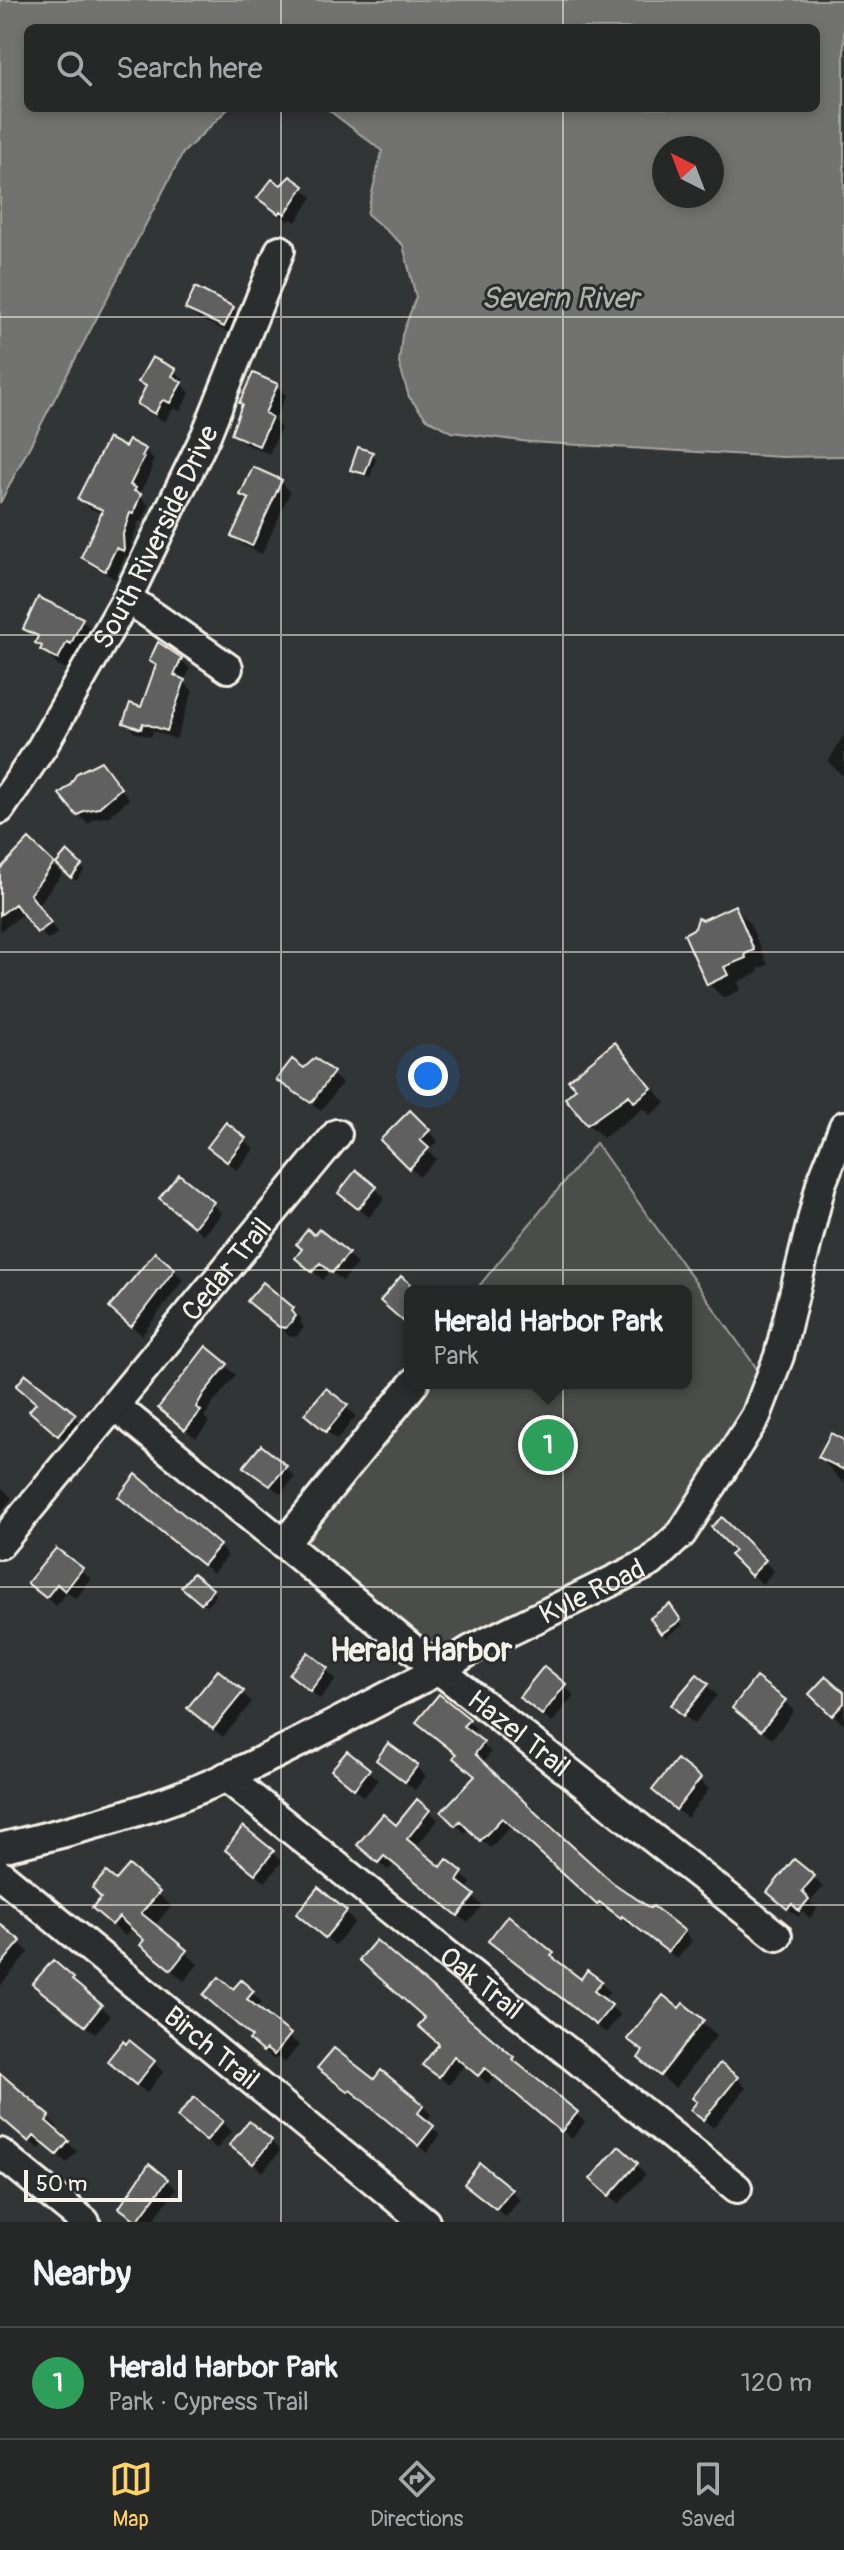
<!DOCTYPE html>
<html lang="en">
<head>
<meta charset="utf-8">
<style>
  :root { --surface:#262828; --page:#2e3030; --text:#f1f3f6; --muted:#a4a6a8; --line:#424445; --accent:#ffd166 }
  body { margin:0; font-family:Pangolin,sans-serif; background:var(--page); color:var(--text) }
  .compass { position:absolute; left:652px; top:136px; width:72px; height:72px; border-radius:50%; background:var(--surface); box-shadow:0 4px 12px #0003; rotate:318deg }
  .scale { position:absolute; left:24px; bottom:20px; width:158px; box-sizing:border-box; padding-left:8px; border:4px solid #f4f1e8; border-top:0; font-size:22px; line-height:28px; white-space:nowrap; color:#f4f1e8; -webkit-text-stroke:6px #2a2d2e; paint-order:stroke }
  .you { position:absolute; left:428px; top:1076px; width:28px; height:28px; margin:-20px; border:6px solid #fff; border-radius:50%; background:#1a73e8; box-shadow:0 0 0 12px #1a73e833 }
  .badge { display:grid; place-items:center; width:52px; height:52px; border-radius:50%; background:var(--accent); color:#fff; font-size:26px; font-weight:700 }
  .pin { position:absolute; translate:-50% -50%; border:4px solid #fff; box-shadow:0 2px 8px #0006 }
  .popup { position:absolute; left:404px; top:1285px; width:288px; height:104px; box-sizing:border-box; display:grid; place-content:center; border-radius:12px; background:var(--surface); filter:drop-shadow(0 2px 6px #0005); font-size:26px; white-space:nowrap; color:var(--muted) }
  .popup b { font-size:30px; color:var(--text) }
  .popup::after { content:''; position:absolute; left:50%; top:100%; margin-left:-16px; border:16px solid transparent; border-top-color:var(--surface) }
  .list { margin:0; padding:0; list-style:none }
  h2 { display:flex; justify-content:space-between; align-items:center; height:104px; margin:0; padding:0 32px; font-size:34px }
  h2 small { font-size:26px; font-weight:400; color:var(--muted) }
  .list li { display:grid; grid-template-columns:52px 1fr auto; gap:24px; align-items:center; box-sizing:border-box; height:112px; padding:0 32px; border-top:2px solid var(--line) }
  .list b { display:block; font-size:30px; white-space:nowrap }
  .list p { margin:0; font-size:26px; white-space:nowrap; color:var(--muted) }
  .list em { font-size:26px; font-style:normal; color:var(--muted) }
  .icon { flex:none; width:44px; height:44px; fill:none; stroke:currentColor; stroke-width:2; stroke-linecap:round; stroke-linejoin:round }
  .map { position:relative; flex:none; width:844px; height:2222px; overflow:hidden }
  .search { position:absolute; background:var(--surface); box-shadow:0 4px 12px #0003; left:24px; right:24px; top:24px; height:88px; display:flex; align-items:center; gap:20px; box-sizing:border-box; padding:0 28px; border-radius:12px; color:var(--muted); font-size:30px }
  .sheet { height:216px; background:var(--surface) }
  nav { display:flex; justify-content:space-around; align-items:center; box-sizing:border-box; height:112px; border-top:2px solid var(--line); background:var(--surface); font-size:22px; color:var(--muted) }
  nav a { display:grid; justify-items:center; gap:4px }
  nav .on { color:var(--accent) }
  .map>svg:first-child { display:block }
  .green { fill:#4b4d4c; stroke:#a09f9a; stroke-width:2 }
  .water { fill:#727370; stroke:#a6a5a0; stroke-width:2; fill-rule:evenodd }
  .shadow { fill:#0007 }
  .building { fill:#5f605f; stroke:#f4f1e8; stroke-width:2 }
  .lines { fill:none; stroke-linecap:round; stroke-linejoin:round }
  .minor-casing { stroke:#f4f1e8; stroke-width:34 }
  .minor { stroke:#2a2d2e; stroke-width:28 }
  .grid { fill:none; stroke:#f4f1e8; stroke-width:2; stroke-opacity:0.55 }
  .labels { text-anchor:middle; stroke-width:6; stroke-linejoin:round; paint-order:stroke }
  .street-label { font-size:28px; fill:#f4f1e8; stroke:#2a2d2e }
  .water-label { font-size:30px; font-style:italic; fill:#b3b2ac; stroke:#2a2d2e }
  .quarter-label { font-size:32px; font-weight:bold; fill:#f4f1e8; stroke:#2a2d2e }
</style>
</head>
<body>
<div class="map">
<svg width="844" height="2222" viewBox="0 0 844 2222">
  <rect width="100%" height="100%" fill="#323535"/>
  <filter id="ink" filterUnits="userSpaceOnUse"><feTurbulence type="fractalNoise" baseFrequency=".0125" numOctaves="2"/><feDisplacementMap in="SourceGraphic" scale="16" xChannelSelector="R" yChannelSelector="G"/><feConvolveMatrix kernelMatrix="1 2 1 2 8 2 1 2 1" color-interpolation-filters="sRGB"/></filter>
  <g filter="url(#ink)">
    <path class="green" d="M596,1143L760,1373L754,1396L663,1537L638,1552L437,1653L297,1542L425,1383H686V1291H475Z"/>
    <path class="water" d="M0,0H844V456L782,457L529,442L452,432L427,419L409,397L399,363L402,335L416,297L403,245L367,214L382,151L326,108H816V28H28V108H229L183,153L0,503ZM664,148H712V196H664Z"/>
    <path class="shadow" d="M281,187L302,188L312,197L296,222L291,219L289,222L260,198Z
      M232,308L242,318L234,335L197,318L187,309Z
      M174,371L184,380L182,384L190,393L180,411L175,408L170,412L165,422L149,413L139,404L147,388L141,382Z
      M276,386L286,395L274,421L281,428L269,454L243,443L233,433Z
      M126,450H145L154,460L151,466L153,468L139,494L149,506L142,522L139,521L131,544L132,559L125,556L115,579L93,566L83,557L103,514L89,508L80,498Z
      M372,454L376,458L370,477L357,473L353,469Z
      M281,482L290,492L262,554L243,545L233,536L249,502L242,495Z
      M82,620L96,634L73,672L57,665L26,628Z
      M181,659L190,669L184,682L193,691L176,739L153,731L151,737L134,732L125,722L142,709L158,667L152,661Z
      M844,734V777L828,762Z
      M110,773L129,799L109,816L94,819L88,824L78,815Z
      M29,842L62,874L38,905L58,933L48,940L25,913L0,931V871Z
      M67,854L85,870L76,881L58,864Z
      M735,908L749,922L768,965L758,969L759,972L738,982L741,990L723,998L709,984L687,935L703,922Z
      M615,1045L666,1103L650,1115L644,1108L603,1138L588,1124Z
      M315,1061L342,1083L321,1111L279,1079L304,1070Z
      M410,1112L438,1141L428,1151L437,1159L419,1177L383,1140Z
      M245,1140L254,1149L237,1170L219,1156Z
      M180,1176L222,1213L204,1235L171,1207Z
      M375,1188L385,1198L369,1217L350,1202Z
      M347,1254L357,1264L343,1281L330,1271L323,1280L298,1258Z
      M174,1270L183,1280L142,1335L121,1318Z
      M263,1285L302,1319L300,1322L304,1327L296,1337L290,1336L259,1310Z
      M206,1348L236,1375L213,1403L204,1417L209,1422L196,1438L170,1417Z
      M26,1377L83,1424L68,1442L40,1419L38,1403Z
      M327,1390L356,1416L337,1440L317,1423Z
      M844,1442V1484L820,1457Z
      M246,1467H285L295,1477L281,1494Z
      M0,1486L12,1498L0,1513Z
      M130,1506L219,1546L228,1556L213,1573Z
      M722,1519L774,1571L762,1584L733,1555L737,1551Z
      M81,1570L91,1579L76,1599L67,1592L56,1606L39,1592Z
      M193,1576L216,1595L207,1606L188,1591Z
      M673,1611L683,1625L666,1637L662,1633Z
      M308,1654L336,1679L320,1699L301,1684Z
      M544,1669L574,1695L552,1723L531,1706Z
      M697,1677L717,1695L694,1724L683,1714Z
      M242,1693L252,1702L223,1737L199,1718Z
      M811,1694L844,1695V1723L843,1724Z
      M439,1697L477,1729L471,1734L491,1752L482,1764L611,1884L684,1932L692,1941L677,1959L632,1923L630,1925L608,1909L606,1912L512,1825L490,1848L470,1828L465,1833L444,1812L477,1776L458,1755Z
      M784,1701L794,1711L772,1739L744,1717Z
      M678,1762L709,1789L687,1818L664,1799Z
      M417,1767L426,1776L415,1790L388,1769Z
      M368,1771L378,1780L364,1797L343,1779Z
      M429,1811L438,1820L415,1848L441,1870L447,1862L471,1883L466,1890L482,1906L468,1923L394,1864L388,1870L368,1853L396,1828Z
      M272,1853L282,1862L265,1882L237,1859Z
      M129,1868L171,1906L154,1926L198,1964L184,1981L142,1945L146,1940L133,1928L125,1936L108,1920Z
      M813,1877L823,1887L810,1902L817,1909L810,1918L802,1912L798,1917L779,1901Z
      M346,1912L355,1922L335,1945L308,1923Z
      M0,1927L29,1952L0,1986Z
      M490,1941L552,1954L562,1964L560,1966L581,1981L600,1982L610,1992L603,2000L620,2015L606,2033Z
      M376,1943L585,2122L572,2139L495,2075L488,2084L465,2064L449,2085L425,2065L441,2044Z
      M72,1979L110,2016L95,2034L44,1993Z
      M241,1983L262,2002L256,2009L299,2045L285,2063L277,2057L274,2060L261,2049L254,2038L233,1992Z
      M683,2006L717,2035L675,2088L640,2058L644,2053L630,2038L680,2011Z
      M154,2062L163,2072L147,2093L119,2071Z
      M0,2075L58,2127L54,2131L77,2151L67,2163L44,2143L39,2149L0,2117Z
      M328,2076L374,2081L423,2106L431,2115L426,2122L440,2135L427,2153L359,2097L357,2099Z
      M737,2078L746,2088L713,2128L692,2110Z
      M222,2122L231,2131L217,2149L190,2127Z
      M271,2141L280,2151L263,2172L241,2155Z
      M620,2149L646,2174L619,2204L593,2179Z
      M167,2180L176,2189L152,2222H138L121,2208Z
      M510,2190L520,2199L506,2217L476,2193Z"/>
    <path class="building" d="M290,176L304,186L285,214L281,211L279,214L257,198L272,179L281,185Z
      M195,287L234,307L224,327L185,309Z
      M152,357L176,369L172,376L182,382L170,403L164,400L161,402L155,414L137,404L146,386L138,382Z
      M253,373L278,384L265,413L272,417L259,446L231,434L242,404L239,403Z
      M108,438L125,447L129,440L146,449L142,456L144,457L130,485L136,488L134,491L141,494L133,514L130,513L123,534L124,551L116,548L105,571L81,557L103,510L77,499Z
      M358,447L373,452L365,474L350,470Z
      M253,467L282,480L252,546L231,536L249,499L240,495Z
      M38,597L83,618L71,644L67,642L58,659L40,650L42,646L35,643L38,636L23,629Z
      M158,642L182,658L174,675L185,680L167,731L143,723L141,729L123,723L130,703L141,707L156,665L149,661Z
      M101,761L121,788L98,808L84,811L77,816L59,794L70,785L77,773Z
      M29,839L54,863L30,894L51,923L37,933L15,904L0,915V869Z
      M67,851L82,865L71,878L56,864Z
      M735,905L754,950L745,954L746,958L724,967L728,975L707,985L684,934L695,928L698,918L703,920Z
      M615,1042L652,1088L634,1102L629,1095L587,1125L565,1098L576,1088L568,1080Z
      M315,1058L334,1072L311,1103L276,1080L292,1059L304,1068Z
      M410,1110L430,1130L420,1140L429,1148L409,1169L380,1140Z
      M226,1122L246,1138L227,1162L207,1147Z
      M356,1170L377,1187L358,1209L338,1193Z
      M179,1174L214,1202L194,1227L159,1198Z
      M308,1229L314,1235L319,1229L349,1253L332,1273L320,1263L312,1272L295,1258L302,1249L296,1244Z
      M155,1252L175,1269L131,1327L109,1308Z
      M401,1276L410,1283V1327L380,1301Z
      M263,1282L294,1308L292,1311L296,1316L286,1328L279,1327L247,1301Z
      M206,1346L228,1364L204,1393L196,1407L201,1411L185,1430L158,1408Z
      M26,1374L76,1414L58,1436L29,1411L36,1403L16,1386Z
      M326,1388L348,1405L326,1432L304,1414Z
      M831,1433L844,1440V1470L818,1457Z
      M261,1445L287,1466L270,1486L243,1467Z
      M136,1474L220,1545L203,1565L118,1497Z
      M722,1517L766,1560L751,1576L730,1555L735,1551L711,1527Z
      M56,1548L83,1568L65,1591L57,1584L46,1598L27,1583Z
      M193,1573L213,1589L201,1604L181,1587Z
      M670,1604L681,1620L661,1634L650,1618Z
      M308,1652L328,1668L310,1691L289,1674Z
      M544,1666L566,1684L542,1715L519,1697Z
      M218,1670L244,1691L213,1729L187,1708Z
      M697,1674L709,1684L683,1716L671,1705Z
      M826,1676L844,1692V1703L832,1716L809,1694Z
      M756,1677L786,1700L761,1731L732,1708Z
      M439,1694L470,1719L463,1726L484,1742L475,1754L536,1813L612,1882L650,1908L653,1906L685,1931L668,1952L622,1916L621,1918L599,1902L597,1905L502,1818L480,1841L460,1821L455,1826L441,1812L475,1776L453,1758L456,1754L416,1722Z
      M388,1743L418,1765L405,1782L376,1760Z
      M347,1751L370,1769L354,1789L331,1770Z
      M677,1759L701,1778L676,1810L652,1790Z
      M417,1799L430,1810L407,1839L441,1867L447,1859L463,1872L457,1881L475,1895L458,1916L384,1856L378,1863L357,1845L383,1814L396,1825Z
      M243,1826L274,1851L255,1874L225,1850Z
      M794,1859L815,1876L802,1891L809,1899L799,1911L792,1904L787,1909L767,1892Z
      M129,1865L160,1892L141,1913L187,1950L171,1970L140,1945L144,1940L119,1917L112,1925L92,1908L101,1898L92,1888L106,1872L116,1880Z
      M318,1887L347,1911L325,1938L296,1914Z
      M508,1915L554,1953L551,1956L581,1979L587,1970L602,1981L594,1991L612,2005L596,2025L488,1941Z
      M0,1924L21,1941L0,1966Z
      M376,1940L514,2057L512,2059L578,2112L561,2132L485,2068L478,2076L454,2056L439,2077L422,2065L439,2044L418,2026L425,2018L359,1960Z
      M53,1960L74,1978L72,1980L102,2005L85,2026L32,1984Z
      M219,1977L233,1989L241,1980L254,1991L247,1999L291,2034L274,2055L266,2049L263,2052L257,2047L249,2040L252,2037L203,1995Z
      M663,1995L679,2008L683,2003L704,2020L660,2076L638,2058L643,2051L627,2039Z
      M129,2040L155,2061L136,2085L107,2061L123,2041L126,2044Z
      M334,2048L374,2079L381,2070L424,2105L418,2113L434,2126L418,2146L350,2090L348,2092L317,2068Z
      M720,2063L738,2077L703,2120L690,2110L697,2102L692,2098Z
      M0,2073L50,2116L46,2121L69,2141L57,2155L34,2136L29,2142L0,2117Z
      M194,2097L223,2121L206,2141L177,2117Z
      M249,2121L272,2140L253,2164L229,2145Z
      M619,2146L638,2163L609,2196L590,2179Z
      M480,2163L512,2189L496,2209L464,2184Z
      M149,2164L168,2179L137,2221L119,2208Z"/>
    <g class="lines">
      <g class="minor-casing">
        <g id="minor">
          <path d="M127,598L228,668"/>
          <path id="s1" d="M0,809L42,747L127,598L206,435L280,250"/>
          <path id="s2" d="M115,1406L409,1646L777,1936"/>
          <path id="s3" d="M0,1544L337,1134"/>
          <path d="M284,1544L414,1383"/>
          <path id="s4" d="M226,1777L737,2188"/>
          <path id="s5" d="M0,1848C77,1830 154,1810 227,1777C299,1745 369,1705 439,1670L471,1650L651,1562L682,1533L756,1416L779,1356L821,1184L844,1126"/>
          <path id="s6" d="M0,1874L425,2222"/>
          <path d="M0,2153L85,2222"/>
        </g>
      </g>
      <use href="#minor" class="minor"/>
    </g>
  </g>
  <path class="grid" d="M281,0V28M563,0V28M281,108V2222M563,108V2222M0,317H844M0,635H844M0,952H844M0,1270H844M0,1587H844M0,1905H844"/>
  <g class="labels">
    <g class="street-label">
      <text dy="10" stroke="none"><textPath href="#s1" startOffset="314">South Riverside Drive</textPath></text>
      <text dy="10" stroke="none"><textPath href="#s3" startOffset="356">Cedar Trail</textPath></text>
      <text dy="10" stroke="none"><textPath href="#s5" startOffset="648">Kyle Road</textPath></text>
      <text dy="10" stroke="none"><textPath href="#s2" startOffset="520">Hazel Trail</textPath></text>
      <text dy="10" stroke="none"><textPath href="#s4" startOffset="328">Oak Trail</textPath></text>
      <text dy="10" stroke="none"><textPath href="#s6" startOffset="274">Birch Trail</textPath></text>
    </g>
    <g class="water-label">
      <text x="560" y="308">Severn River</text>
    </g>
    <g class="quarter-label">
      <text x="421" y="1661">Herald Harbor</text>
    </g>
  </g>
</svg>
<svg class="compass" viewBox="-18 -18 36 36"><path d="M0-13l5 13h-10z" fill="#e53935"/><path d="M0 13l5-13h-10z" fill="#a4a6a8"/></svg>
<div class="scale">50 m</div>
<div class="you"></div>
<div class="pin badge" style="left:548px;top:1445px;background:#2e9e5b">1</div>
<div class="popup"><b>Herald Harbor Park</b>Park</div>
<div class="search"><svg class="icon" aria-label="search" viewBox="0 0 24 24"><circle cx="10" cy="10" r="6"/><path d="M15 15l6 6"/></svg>Search here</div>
</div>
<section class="sheet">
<h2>Nearby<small></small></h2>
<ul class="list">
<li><span class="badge" style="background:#2e9e5b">1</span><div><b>Herald Harbor Park</b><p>Park · Cypress Trail</p></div><em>120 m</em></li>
</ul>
</section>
<nav>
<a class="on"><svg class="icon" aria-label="map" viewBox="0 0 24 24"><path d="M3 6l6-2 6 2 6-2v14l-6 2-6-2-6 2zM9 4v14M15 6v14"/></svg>Map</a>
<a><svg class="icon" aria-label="directions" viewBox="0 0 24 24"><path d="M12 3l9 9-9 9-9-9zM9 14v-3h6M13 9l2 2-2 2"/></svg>Directions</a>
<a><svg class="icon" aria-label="saved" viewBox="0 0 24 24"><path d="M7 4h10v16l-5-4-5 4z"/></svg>Saved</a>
</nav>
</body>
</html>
